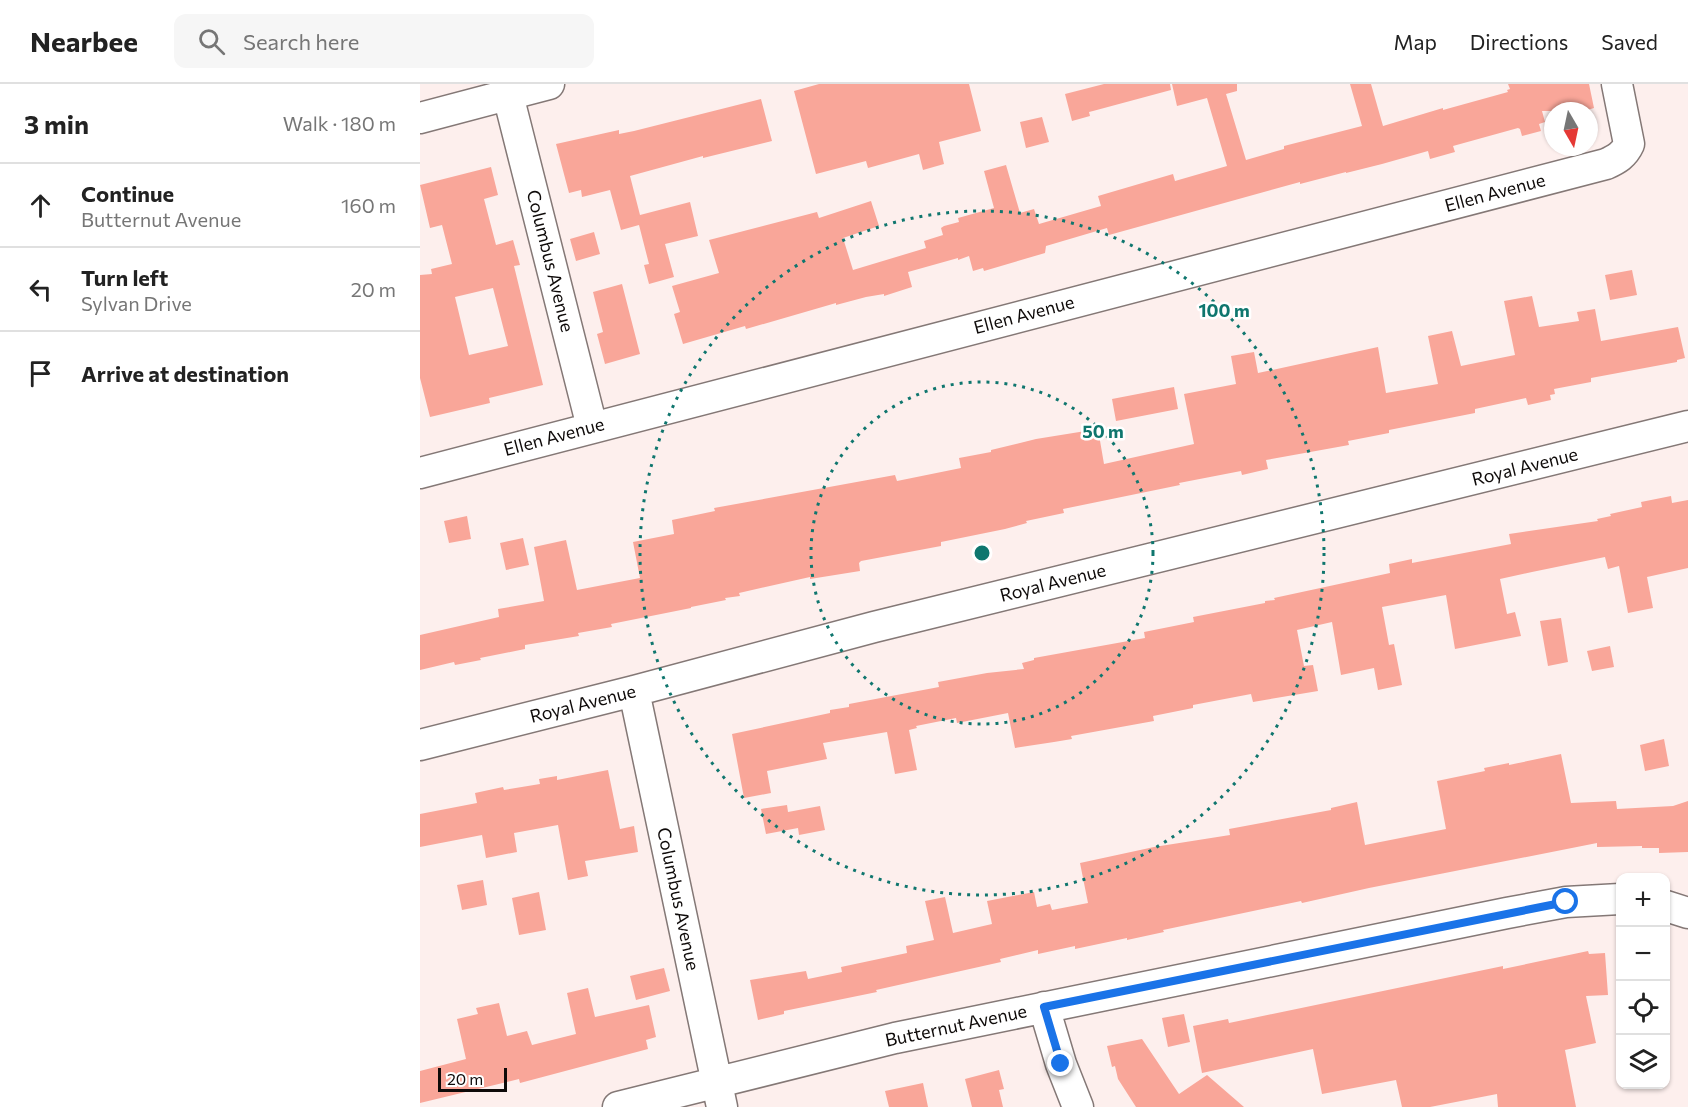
<!DOCTYPE html>
<html lang="en">
<head>
<meta charset="utf-8">
<style>
  :root { --surface:#fff; --page:#f6f6f6; --text:#222; --muted:#767676; --line:#e0e0e0 }
  body { margin:0; font-family:Commissioner,sans-serif; background:var(--page); color:var(--text) }
  .controls { position:absolute; right:18px; bottom:18px; display:grid; overflow:hidden; border-radius:12px; box-shadow:0 2px 4px #0004 }
  .controls button { width:54px; height:54px; display:grid; place-items:center; padding:0; border:0; border-bottom:2px solid var(--line); background:var(--surface); color:var(--text); font:30px sans-serif }
  .compass { position:absolute; left:1124px; top:18px; width:54px; height:54px; border-radius:50%; background:var(--surface); box-shadow:0 2px 4px #0004; rotate:171deg }
  .scale { position:absolute; left:18px; bottom:15px; width:69px; box-sizing:border-box; padding-left:6px; border:3px solid #0e0a09; border-top:0; font-size:16px; line-height:21px; white-space:nowrap; color:#0e0a09; -webkit-text-stroke:4px #fff; paint-order:stroke }
  .stop { position:absolute; width:18px; height:18px; margin:-14px; border:4px solid #1a73e8; border-radius:50%; background:#fff }
  .stop.end { background:#1a73e8; border-color:#fff; box-shadow:0 2px 6px #0008 }
  .list { margin:0; padding:0; list-style:none }
  h2 { display:flex; justify-content:space-between; align-items:center; height:78px; margin:0; padding:0 24px; font-size:26px }
  h2 small { font-size:20px; font-weight:400; color:var(--muted) }
  .list li { display:grid; grid-template-columns:39px 1fr auto; gap:18px; align-items:center; box-sizing:border-box; height:84px; padding:0 24px; border-top:2px solid var(--line) }
  .list b { display:block; font-size:22px; white-space:nowrap }
  .list p { margin:0; font-size:20px; white-space:nowrap; color:var(--muted) }
  .list em { font-size:20px; font-style:normal; color:var(--muted) }
  .icon { flex:none; width:33px; height:33px; fill:none; stroke:currentColor; stroke-width:2; stroke-linecap:round; stroke-linejoin:round }
  .map { position:relative; flex:none; width:1268px; height:1023px; overflow:hidden }
  header { display:flex; align-items:center; gap:36px; box-sizing:border-box; height:84px; padding:0 30px; background:var(--surface); border-bottom:2px solid var(--line) }
  header strong { font-size:28px }
  nav { display:flex; gap:33px; margin-inline-start:auto; font-size:21px }
  .search { width:420px; height:54px; background:var(--page); display:flex; align-items:center; gap:15px; box-sizing:border-box; padding:0 21px; border-radius:12px; color:var(--muted); font-size:22px }
  main { display:flex }
  aside { flex:1; background:var(--surface) }
  .map>svg:first-child { display:block }
  .building { fill:#f9a699; fill-rule:evenodd }
  .lines { fill:none; stroke-linecap:round; stroke-linejoin:round }
  .minor-casing { stroke:#847876; stroke-width:33 }
  .minor { stroke:#fff; stroke-width:30 }
  .route { stroke:#1a73e8; stroke-width:8 }
  .ring { fill:none; stroke:#0f766e; stroke-width:3; stroke-dasharray:3 6 }
  .labels { text-anchor:middle; stroke-width:5; stroke-linejoin:round; paint-order:stroke }
  .street-label { font-size:18px; fill:#0e0a09; stroke:#fff }
  .centre { fill:#0f766e; stroke:#fff; stroke-width:3 }
  .ring-label { font-size:18px; text-anchor:middle; font-weight:bold; fill:#0f766e; stroke:#fff; stroke-width:5; stroke-linejoin:round; paint-order:stroke }
</style>
</head>
<body>
<header>
<strong>Nearbee</strong>
<div class="search"><svg class="icon" aria-label="search" viewBox="0 0 24 24"><circle cx="10" cy="10" r="6"/><path d="M15 15l6 6"/></svg>Search here</div>
<nav><a>Map</a><a>Directions</a><a>Saved</a></nav>
</header>
<main>
<aside>
<h2>3 min<small>Walk · 180 m</small></h2>
<ul class="list">
<li><svg class="icon" aria-label="ahead" viewBox="0 0 24 24"><path d="M12 20V5M6 11l6-6 6 6"/></svg><div><b>Continue</b><p>Butternut Avenue</p></div><em>160 m</em></li>
<li><svg class="icon" aria-label="left" viewBox="0 0 24 24"><path d="M17 20v-9H6M10 6l-5 5 5 5"/></svg><div><b>Turn left</b><p>Sylvan Drive</p></div><em>20 m</em></li>
<li><svg class="icon" aria-label="arrive" viewBox="0 0 24 24"><path d="M6 21V4h12l-3 4 3 4H6"/></svg><div><b>Arrive at destination</b></div></li>
</ul>
</aside>
<div class="map">
<svg width="1268" height="1023" viewBox="0 0 1268 1023">
  <rect width="100%" height="100%" fill="#fdefed"/>
  <path class="building" d="M399,0H549L561,47L519,58L524,80L503,86L499,70L448,84L446,77L396,90L374,7Z
    M684,0H750L751,6L673,27L669,28L670,32L652,37L645,10Z
    M752,0H817V7L806,10L826,76L864,65V62L942,42L930,0H951L963,42L1023,24V26L1088,8L1087,6L1090,5L1088,0H1169L1174,24L1164,27H1122L1125,38L1119,40L1121,47L1102,52L1100,45L1098,44L1033,62L1035,68L1010,75L1008,67L962,80L926,89V88L880,100V98L689,151L687,144L626,162L625,169L564,187L563,184L553,187L549,172L538,176V174L488,188L492,203L464,212V210L446,213L416,221V219L326,245L325,242L263,260L254,230L260,228L252,202L299,189L289,156L397,128L399,134L451,117L459,142L423,154L433,186L506,164L504,157L523,151L521,144L524,142L539,138L538,134L574,124L564,87L586,81L600,129L614,125L619,140L681,122L678,112L753,90L755,97L807,82L787,14L757,22Z
    M341,15L352,57L283,74V72L210,92L220,131L270,118L278,152L245,160L254,193L229,200L224,181L229,180L219,141L201,146L190,106L162,113L161,106L149,109L136,60L199,46V50L214,47Z
    M622,33L629,58L606,64L600,38Z
    M71,83L78,111L64,115L76,161L93,156L100,181L94,182L123,301L69,314L70,319L10,333L0,294V191L12,190L11,185L32,180L22,141L10,144L0,101ZM73,204L88,262L49,271L35,213Z
    M174,148L180,170L156,177L150,155Z
    M1212,186L1217,211L1190,216L1185,191Z
    M202,200L220,270L185,280L177,250L183,248L173,208Z
    M1112,212L1119,243L1159,237L1157,228L1175,225L1181,257L1258,243L1265,274L1257,276V278L1171,294V298L1134,305L1135,310L1130,311L1131,316L1108,321L1106,314L1055,325V329L969,346V349L928,357L929,361L846,376L848,385L822,391L821,387L759,399L760,401L643,425L644,429L606,437L607,439L585,445L521,458V462L441,477L439,479L440,487L390,495V493L319,509L320,512L305,514L306,516L271,523V524L191,540L192,543L158,549L159,552L105,561V565L60,574L61,576L35,581L34,578L0,586V551L79,533L78,525L124,517L114,463L146,456L157,506L220,494L213,458L254,450L252,436L295,427L294,424L475,391L477,397L541,384L539,374L571,368V366L616,355L678,345L684,380L774,360L764,310L816,300L811,272L834,268L838,289L958,263L966,309L1018,300L1008,252L1032,247L1041,282L1095,271L1084,217Z
    M754,303L758,325L696,337L692,315Z
    M1251,412L1252,419L1268,416V484L1227,493L1233,524L1208,529L1199,482L1188,485L1185,473L1112,488L1080,495L1087,530L1095,528L1101,552L1035,565L1026,511L962,523L969,561L974,560L982,601L958,606L954,584L921,591L912,538L877,546L884,582L893,581L898,607L833,618L831,610L773,621V624L733,632L734,637L651,652L652,655L634,658L595,664L588,629L537,639L536,634L496,642L497,644L489,646L497,686L475,690L467,648L403,659L407,675L347,687L351,709L324,714L312,650L410,629V626L429,623V620L519,603L518,598L567,589L604,585L602,579L614,576V574L725,554L724,548L774,538L773,533L845,519V517L855,516L854,514L970,489L969,480L992,475V479L1091,460L1089,450L1178,437L1177,435L1191,432L1190,430L1222,423L1221,418Z
    M47,432L51,455L29,459L24,437Z
    M103,454L109,481L86,486L80,459Z
    M1141,534L1148,578L1128,582L1120,537Z
    M1190,562L1194,583L1172,587L1167,567Z
    M1244,655L1249,682L1225,687L1220,661Z
    M1141,670L1151,719L1196,717L1197,725L1253,722L1268,717V768L1239,769V764H1222V762L1177,763V759L949,804L882,819L881,817L743,846L744,848L707,856V854L655,865V862L618,870V866L580,875L581,878L456,906L457,908L364,927V930L338,936L330,896L386,887L388,895L422,888L421,883L487,869L486,862L514,856L505,817L525,813L533,849L572,840L567,817L614,808L617,823L630,820L632,826L668,819L660,779L734,763L810,751L809,745L911,726V724L937,718L945,761L1026,745L1017,697L1065,687L1064,684L1089,679V681Z
    M188,686L200,745L214,742L218,768L165,777L168,792L148,796L138,741L94,749L97,768L66,774L62,751L0,763V730L57,719L55,709L83,703L84,706L120,700L119,695L137,692V696Z
    M367,721L368,728L400,722L405,746L379,751L378,744L346,750L341,725Z
    M63,796L67,821L42,826L37,801Z
    M119,808L126,846L99,851L92,814Z
    M1168,867L1169,870L1185,869L1188,911L1166,912L1176,959L1145,966L1156,1023H1078L1077,1010L1010,1023H982L976,996L902,1010L893,965L782,989L773,942L808,935L809,939L1083,882V885Z
    M244,884L250,907L216,916L210,892Z
    M168,904L175,933L229,921L236,953L226,956L228,965L100,999L99,995L0,1019V987L46,975L37,935L58,930L56,924L79,919L87,952L107,947L112,961L156,950L147,909Z
    M764,930L770,958L748,963L742,934Z
    M722,955L759,1010L787,991L824,1023H716L698,995L695,982L692,983L687,962Z
    M579,986L584,1005L579,1006L583,1023H552L545,995Z
    M503,999L508,1023H469L465,1007Z"/>
  <g class="lines">
    <g class="minor-casing">
      <path id="minor" d="M88,11L172,343
        M0,34L129,0
        M0,389L1186,80C1197,75 1204,71 1209,60L1197,0
        M214,607L302,1023
        M0,661L214,607L454,543L1268,342
        M1246,822L1268,829
        M624,923L641,980L658,1023
        M198,1023L475,954L1087,829L1146,818L1200,815"/>
    </g>
    <use href="#minor" class="minor"/>
  </g>
  <g class="lines">
    <path class="route" d="M641,980L624,923L1146,818"/>
  </g>
  <g class="ring">
    <circle cx="562" cy="469" r="171"/>
    <circle cx="562" cy="469" r="342"/>
  </g>
  <g class="labels">
    <g class="street-label">
      <text transform="translate(1075 109) rotate(-15)" y="6">Ellen Avenue</text>
      <text transform="translate(130 177) rotate(76)" y="6">Columbus Avenue</text>
      <text transform="translate(604 231) rotate(-15)" y="6">Ellen Avenue</text>
      <text transform="translate(134 353) rotate(-15)" y="6">Ellen Avenue</text>
      <text transform="translate(1105 383) rotate(-14)" y="6">Royal Avenue</text>
      <text transform="translate(633 499) rotate(-14)" y="6">Royal Avenue</text>
      <text transform="translate(163 620) rotate(-14)" y="6">Royal Avenue</text>
      <text transform="translate(258 815) rotate(78)" y="6">Columbus Avenue</text>
      <text transform="translate(536 942) rotate(-12)" y="6">Butternut Avenue</text>
    </g>
  </g>
  <circle cx="562" cy="469" r="9" class="centre"/>
  <g class="ring-label">
    <text x="804" y="233">100 m</text>
    <text x="683" y="354">50 m</text>
  </g>
</svg>
<div class="controls">
<button>+</button>
<button>−</button>
<button><svg class="icon" aria-label="locate" viewBox="0 0 24 24"><circle cx="12" cy="12" r="6"/><path d="M12 2v4M12 18v4M2 12h4M18 12h4"/></svg></button>
<button><svg class="icon" aria-label="layers" viewBox="0 0 24 24"><path d="M12 4l9 5-9 5-9-5zM3 14l9 5 9-5"/></svg></button>
</div>
<svg class="compass" viewBox="-18 -18 36 36"><path d="M0-13l5 13h-10z" fill="#e53935"/><path d="M0 13l5-13h-10z" fill="#767676"/></svg>
<div class="scale">20 m</div>
<div class="stop" style="left:1146px;top:818px"></div>
<div class="stop end" style="left:641px;top:980px"></div>
</div>
</main>
</body>
</html>
